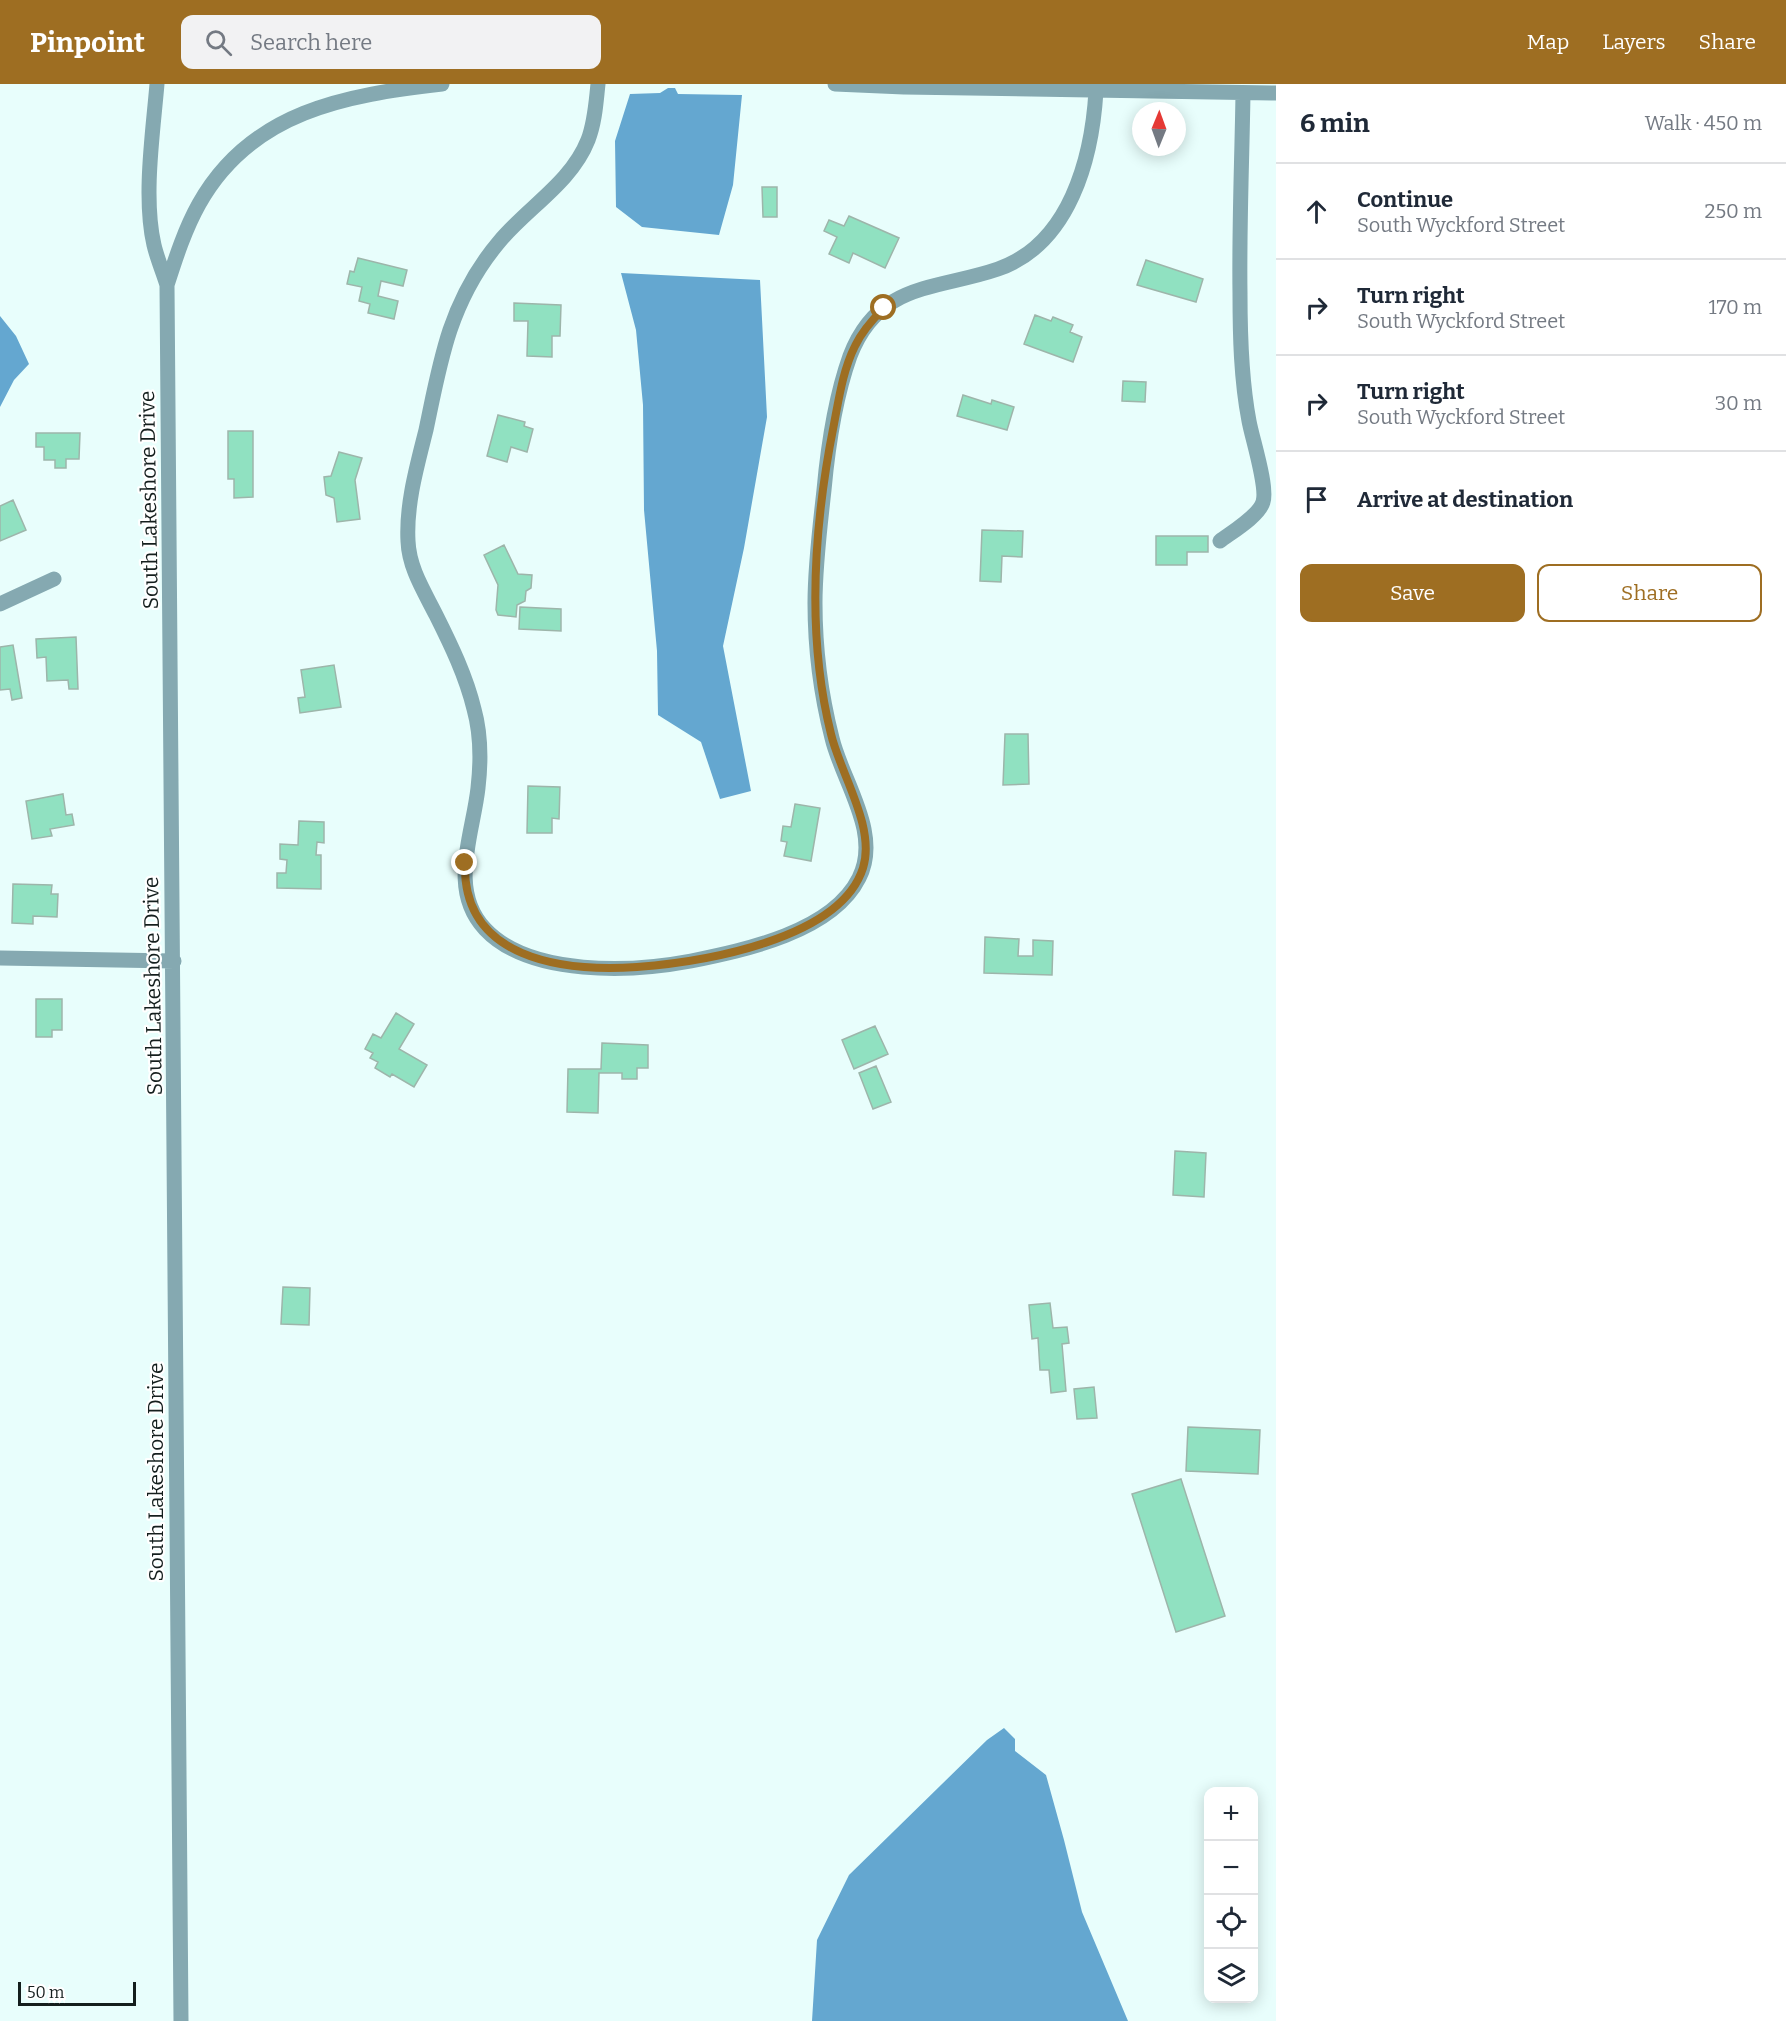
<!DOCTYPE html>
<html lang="en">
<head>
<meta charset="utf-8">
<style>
  :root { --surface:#fff; --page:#f2f2f3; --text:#1f2937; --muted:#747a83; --line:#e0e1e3; --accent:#9e6e22 }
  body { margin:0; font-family:Bitter,serif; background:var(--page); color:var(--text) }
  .controls { position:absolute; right:18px; bottom:18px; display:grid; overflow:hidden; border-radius:12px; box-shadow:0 3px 15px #0003 }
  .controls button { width:54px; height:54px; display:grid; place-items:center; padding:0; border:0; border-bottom:2px solid var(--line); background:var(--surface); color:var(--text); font:30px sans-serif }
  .compass { position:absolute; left:1132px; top:18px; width:54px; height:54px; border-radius:50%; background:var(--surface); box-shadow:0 3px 15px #0003; rotate:1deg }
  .scale { position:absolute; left:18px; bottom:15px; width:118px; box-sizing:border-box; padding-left:6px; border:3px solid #141e1d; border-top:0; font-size:16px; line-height:21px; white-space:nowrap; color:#141e1d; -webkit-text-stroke:4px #fff; paint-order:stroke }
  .stop { position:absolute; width:18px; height:18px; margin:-14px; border:4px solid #9e6e22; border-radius:50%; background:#fff }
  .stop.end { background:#9e6e22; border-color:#fff; box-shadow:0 2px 6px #0008 }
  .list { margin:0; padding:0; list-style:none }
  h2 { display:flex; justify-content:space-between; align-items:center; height:78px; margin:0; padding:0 24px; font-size:26px }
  h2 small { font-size:20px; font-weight:400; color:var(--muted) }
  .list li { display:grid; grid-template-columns:39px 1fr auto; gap:18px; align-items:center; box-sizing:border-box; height:96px; padding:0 24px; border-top:2px solid var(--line) }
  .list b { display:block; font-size:22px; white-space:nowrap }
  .list p { margin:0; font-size:20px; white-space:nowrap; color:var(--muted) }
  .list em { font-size:20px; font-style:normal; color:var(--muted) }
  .actions { display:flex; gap:12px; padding:18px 24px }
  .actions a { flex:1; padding:14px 0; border:2px solid var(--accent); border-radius:12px; text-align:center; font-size:21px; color:var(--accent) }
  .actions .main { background:var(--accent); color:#fff }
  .icon { flex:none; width:33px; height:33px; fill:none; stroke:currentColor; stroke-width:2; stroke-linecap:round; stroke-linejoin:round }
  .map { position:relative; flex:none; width:1276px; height:1937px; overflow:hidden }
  header { display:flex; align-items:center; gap:36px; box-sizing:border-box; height:84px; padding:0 30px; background:var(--accent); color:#fff }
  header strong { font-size:28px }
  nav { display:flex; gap:33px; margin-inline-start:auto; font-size:21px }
  .search { width:420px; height:54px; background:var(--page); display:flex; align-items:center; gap:15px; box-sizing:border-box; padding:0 21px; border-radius:12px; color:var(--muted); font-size:22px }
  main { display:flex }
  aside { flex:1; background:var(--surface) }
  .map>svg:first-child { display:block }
  .water { fill:#64a7d0 }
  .building { fill:#90e1c1; stroke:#9db5aa; stroke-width:1.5 }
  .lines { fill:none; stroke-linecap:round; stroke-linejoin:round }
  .minor { stroke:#85a9b1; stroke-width:15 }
  .route { stroke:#9e6e22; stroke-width:8 }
  .labels { text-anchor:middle; stroke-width:4.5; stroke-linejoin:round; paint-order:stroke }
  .street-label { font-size:21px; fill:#141e1d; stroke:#fff }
</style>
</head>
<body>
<header>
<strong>Pinpoint</strong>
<div class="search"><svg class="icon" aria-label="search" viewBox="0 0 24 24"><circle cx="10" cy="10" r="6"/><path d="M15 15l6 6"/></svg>Search here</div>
<nav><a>Map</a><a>Layers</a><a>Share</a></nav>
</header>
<main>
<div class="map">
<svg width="1276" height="1937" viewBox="0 0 1276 1937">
  <rect width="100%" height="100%" fill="#e8fefc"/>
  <path class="water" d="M668,4H675L678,10L742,11L733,101L719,151L642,143L616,123L615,57L630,10L660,9Z
    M621,189L760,196L767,333L744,464L723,562L751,707L720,715L701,658L658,631L657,567L644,426L643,321L636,246Z
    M0,232L16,252L29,280L14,296L0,323Z
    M1004,1644L1015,1655V1667L1046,1691L1064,1756L1082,1828L1128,1937H812L817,1856L849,1791L987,1656Z"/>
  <path class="building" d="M762,103H777V133H763Z
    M849,132L899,154L885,184L853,169L849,179L829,170L837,153L824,147L829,136L844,142Z
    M358,174L407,186L403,202L381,197L378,212L398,217L394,235L368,229L370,220L359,217L362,203L347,200L350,187L354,188Z
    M1146,176L1203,195L1196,218L1137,201Z
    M514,219L561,221L560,252H552V273L527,272L528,237H514Z
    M1035,231L1051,237L1053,233L1073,241L1070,248L1082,253L1073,278L1024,260Z
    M1123,297L1146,298L1145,318L1122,317Z
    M963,311L991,320L992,316L1014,323L1007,346L957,332Z
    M498,331L525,338L524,342L533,345L527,368L511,363L507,378L487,372Z
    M228,347H253V413L234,414V395H228Z
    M36,349H80L79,375H66V384H55V376H44V363H36Z
    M339,368L362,374L355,396L360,435L337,438L334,414L326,411L324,393L331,392Z
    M13,416L26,446L0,457V422Z
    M982,446L1023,447L1022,473L1002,472L1001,498L980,497Z
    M1156,452H1208V468H1187V481H1156Z
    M504,461L518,490L532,491L531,504L526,507L525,517L517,521L516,533L498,531L496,526L498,501L484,471Z
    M520,523L561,525V547L519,545Z
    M76,553L78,605H69L68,596L47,597L46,573L37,574L36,555Z
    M13,561L22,614L12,616L10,605L0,606V563Z
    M334,581L341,623L300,629L298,614L305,613L301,586Z
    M1005,650H1028L1029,700L1003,701Z
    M528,702L560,703L559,735L552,734V749H527Z
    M63,710L66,731L72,730L74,741L50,745L52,752L32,755L26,717Z
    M795,720L820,724L811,777L784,772L787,758L781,757L783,742L791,743Z
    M299,737L324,738V759L317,758L316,771H321V805L277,804V789H286L287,776L280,775V760L298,761Z
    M13,800L52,801L51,810H58L57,833L33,832V840L12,839Z
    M985,853L1019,855L1018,872H1033V856L1053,857L1052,891L984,889Z
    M36,915H62V946H52V953H36Z
    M396,929L414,940L399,965L427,981L414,1003L392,990L390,993L375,984L378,978L370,974L373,969L365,965L373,950L381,954Z
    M875,942L888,970L854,985L842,956Z
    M602,959L648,961V984H637V995H622V989H599L598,1029L567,1028L568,985H601Z
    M876,982L891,1018L873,1025L859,989Z
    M1175,1067L1206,1069L1204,1113L1173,1111Z
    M283,1203L310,1204L309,1241L281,1240Z
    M1050,1219L1053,1244L1067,1243L1069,1259L1062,1260L1066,1307L1051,1309L1049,1286H1040L1038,1254L1032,1255L1029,1221Z
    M1094,1303L1097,1334L1077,1335L1074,1305Z
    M1188,1343L1260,1346L1258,1390L1186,1387Z
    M1181,1395L1225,1532L1176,1548L1132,1410Z"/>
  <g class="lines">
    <path class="minor" d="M157,0C153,48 143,114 154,161C157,174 163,188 167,201
      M598,0C596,18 595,38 588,56C571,99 528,123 499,158C477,184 461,214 450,246C439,279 433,313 426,346C417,382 406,420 408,457C409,484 424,507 436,531C451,561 466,592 474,625C481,650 481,678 478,704C473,750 448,806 485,845C530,893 633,888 691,877C745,866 832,848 859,794C882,749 842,697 832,654C821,611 815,563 815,519C815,481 820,443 824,406C828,362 835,314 850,272C878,198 937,206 998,185C1070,160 1092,74 1096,7
      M835,0L904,3L1276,9
      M1220,457C1232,448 1259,432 1263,418C1268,403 1252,354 1249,337C1241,295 1240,252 1240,210C1239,143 1242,76 1243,9
      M0,520L54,495
      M0,874L174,877
      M181,1937L167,201C176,173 185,145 199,120C251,27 346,11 442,0"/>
  </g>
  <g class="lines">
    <path class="route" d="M465,779C462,875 562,888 637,883C702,878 840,856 863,784C876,743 840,689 831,650C806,550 814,440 834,340C839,314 843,286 855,262C862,247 873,235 884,224"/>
  </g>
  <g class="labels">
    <g class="street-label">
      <text transform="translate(149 416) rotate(-91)" y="7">South Lakeshore Drive</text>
      <text transform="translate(153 902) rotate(-91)" y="7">South Lakeshore Drive</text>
      <text transform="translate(156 1388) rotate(-90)" y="7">South Lakeshore Drive</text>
    </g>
  </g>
</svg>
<div class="controls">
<button>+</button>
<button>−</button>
<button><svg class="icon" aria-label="locate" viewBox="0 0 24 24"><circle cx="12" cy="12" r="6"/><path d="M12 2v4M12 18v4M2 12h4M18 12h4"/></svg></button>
<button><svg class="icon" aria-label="layers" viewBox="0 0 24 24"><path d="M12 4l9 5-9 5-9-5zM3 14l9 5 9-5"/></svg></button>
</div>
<svg class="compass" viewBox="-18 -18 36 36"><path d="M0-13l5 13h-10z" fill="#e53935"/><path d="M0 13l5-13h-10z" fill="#747a83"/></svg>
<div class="scale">50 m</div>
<div class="stop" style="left:884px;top:224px"></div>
<div class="stop end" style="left:465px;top:779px"></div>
</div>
<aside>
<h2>6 min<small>Walk · 450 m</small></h2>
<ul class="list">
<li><svg class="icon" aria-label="ahead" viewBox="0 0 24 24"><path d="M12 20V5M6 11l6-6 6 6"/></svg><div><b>Continue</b><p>South Wyckford Street</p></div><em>250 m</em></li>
<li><svg class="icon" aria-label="right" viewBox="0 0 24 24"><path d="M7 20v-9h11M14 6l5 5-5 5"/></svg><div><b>Turn right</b><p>South Wyckford Street</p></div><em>170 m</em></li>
<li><svg class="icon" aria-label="right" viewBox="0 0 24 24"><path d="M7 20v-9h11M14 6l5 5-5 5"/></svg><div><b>Turn right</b><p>South Wyckford Street</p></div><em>30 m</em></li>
<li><svg class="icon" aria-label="arrive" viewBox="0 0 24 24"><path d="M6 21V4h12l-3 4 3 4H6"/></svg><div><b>Arrive at destination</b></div></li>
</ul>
<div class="actions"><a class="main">Save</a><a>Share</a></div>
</aside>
</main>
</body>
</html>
